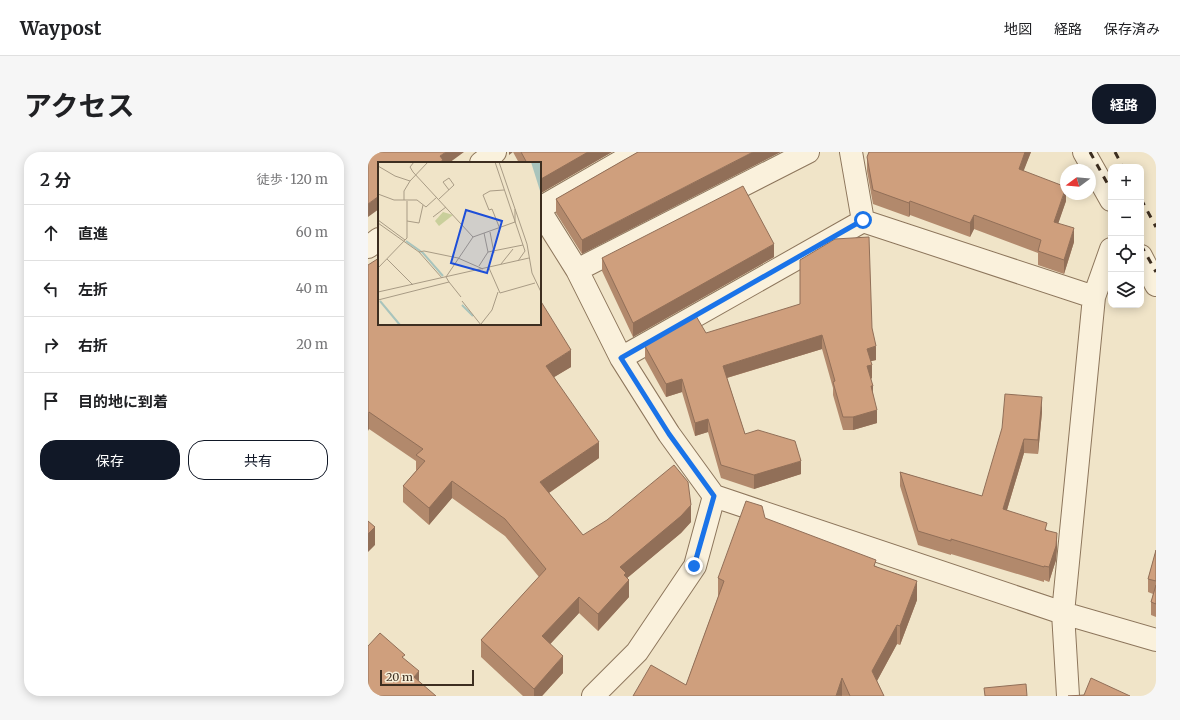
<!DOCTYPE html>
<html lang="ja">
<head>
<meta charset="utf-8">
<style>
  :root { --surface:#fff; --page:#f6f6f6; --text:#202124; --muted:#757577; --line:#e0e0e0; --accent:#111827 }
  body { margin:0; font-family:Merriweather,"Noto Sans JP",serif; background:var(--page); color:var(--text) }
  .controls { position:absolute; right:12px; top:12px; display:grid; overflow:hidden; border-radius:8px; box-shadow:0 2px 10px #0003 }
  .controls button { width:36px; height:36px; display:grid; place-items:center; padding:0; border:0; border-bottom:1px solid var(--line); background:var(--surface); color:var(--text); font:20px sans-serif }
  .compass { position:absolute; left:692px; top:12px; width:36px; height:36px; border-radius:50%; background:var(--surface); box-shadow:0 2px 10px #0003; rotate:254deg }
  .scale { position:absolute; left:12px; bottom:10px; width:94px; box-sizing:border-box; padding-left:4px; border:2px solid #3d2e20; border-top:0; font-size:11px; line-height:14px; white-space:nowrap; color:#3d2e20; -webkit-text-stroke:3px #f7eed8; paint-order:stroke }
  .stop { position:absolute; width:12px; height:12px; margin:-9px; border:3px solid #1a73e8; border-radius:50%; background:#fff }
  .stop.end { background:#1a73e8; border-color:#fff; box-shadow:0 1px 4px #0008 }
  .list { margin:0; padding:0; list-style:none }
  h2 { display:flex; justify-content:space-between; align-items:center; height:52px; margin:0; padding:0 16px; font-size:17px }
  h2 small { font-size:13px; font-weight:400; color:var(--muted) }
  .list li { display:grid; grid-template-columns:26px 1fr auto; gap:12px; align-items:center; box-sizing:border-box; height:56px; padding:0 16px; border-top:1px solid var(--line) }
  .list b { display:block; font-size:15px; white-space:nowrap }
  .list em { font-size:13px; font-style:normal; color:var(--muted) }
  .actions { display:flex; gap:8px; padding:12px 16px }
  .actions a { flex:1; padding:9px 0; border:1px solid var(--accent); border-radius:16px; text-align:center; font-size:14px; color:var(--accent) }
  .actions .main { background:var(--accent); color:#fff }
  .icon { flex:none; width:22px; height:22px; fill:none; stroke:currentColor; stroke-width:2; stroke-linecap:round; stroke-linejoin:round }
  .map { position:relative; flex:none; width:788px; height:544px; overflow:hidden; border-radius:16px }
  header { display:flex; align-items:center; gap:24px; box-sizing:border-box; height:56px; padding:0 20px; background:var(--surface); border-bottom:1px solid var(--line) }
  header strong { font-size:19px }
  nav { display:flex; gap:22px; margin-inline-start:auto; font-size:14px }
  .intro { display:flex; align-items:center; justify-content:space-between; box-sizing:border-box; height:96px; padding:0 24px }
  h1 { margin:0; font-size:28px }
  .button { padding:10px 18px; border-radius:16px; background:var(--accent); color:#fff; font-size:14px; font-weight:700 }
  main { display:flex; gap:24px; padding:0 24px }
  aside { flex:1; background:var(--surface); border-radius:16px; box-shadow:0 2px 10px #0003 }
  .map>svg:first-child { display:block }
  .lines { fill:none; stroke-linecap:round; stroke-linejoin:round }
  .minor-casing { stroke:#8d765c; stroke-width:24 }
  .minor { stroke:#faf1dc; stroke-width:22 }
  .rail { stroke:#3d2e20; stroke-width:3; stroke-dasharray:7 7; stroke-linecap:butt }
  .wall { fill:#b2896c }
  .shaded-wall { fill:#916f58 }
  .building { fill:#cf9f7d; stroke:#916f58 }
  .route { stroke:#1a73e8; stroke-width:5 }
  .inset-river { fill:none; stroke:#a9c4bc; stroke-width:2 }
  .inset-road { fill:none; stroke:#a89b85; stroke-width:1 }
  .view { fill:#1d4ed8; fill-opacity:0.15; stroke:#1d4ed8; stroke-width:2 }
  .inset-edge { fill:none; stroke:#3d2e20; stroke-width:2 }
</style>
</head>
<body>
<header>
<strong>Waypost</strong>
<nav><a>地図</a><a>経路</a><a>保存済み</a></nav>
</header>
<div class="intro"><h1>アクセス</h1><a class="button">経路</a></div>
<main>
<aside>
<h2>2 分<small>徒歩 · 120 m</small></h2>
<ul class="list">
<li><svg class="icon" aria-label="ahead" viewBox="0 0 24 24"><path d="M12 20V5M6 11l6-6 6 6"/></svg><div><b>直進</b></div><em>60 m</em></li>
<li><svg class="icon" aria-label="left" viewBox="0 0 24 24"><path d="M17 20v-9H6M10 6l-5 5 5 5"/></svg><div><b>左折</b></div><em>40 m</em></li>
<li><svg class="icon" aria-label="right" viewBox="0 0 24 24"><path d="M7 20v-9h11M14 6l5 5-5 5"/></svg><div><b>右折</b></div><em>20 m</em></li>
<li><svg class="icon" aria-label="arrive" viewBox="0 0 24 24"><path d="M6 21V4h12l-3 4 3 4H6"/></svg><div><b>目的地に到着</b></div></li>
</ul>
<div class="actions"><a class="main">保存</a><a>共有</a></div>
</aside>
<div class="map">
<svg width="788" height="544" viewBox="0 0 788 544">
  <rect width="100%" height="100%" fill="#f0e4c8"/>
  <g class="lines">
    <g class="minor-casing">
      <path id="minor" d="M483,0L495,69
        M716,0L743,48
        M113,11L127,0
        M172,56L264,3
        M172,59L209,118L253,206L301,282L346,344L327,414L269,500L225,544
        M0,95L11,87
        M773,104L788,133
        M209,118L440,0
        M253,206L495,69L726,145
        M346,344L695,461L788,488
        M700,544L695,461L726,145L743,97"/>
    </g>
    <use href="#minor" class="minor"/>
    <path class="rail" d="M722,0L743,38
      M747,0L755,15
      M773,47L788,75
      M773,93L788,120"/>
  </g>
  <path class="wall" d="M145,0H244L173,41L172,40V11H151Z
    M270,0L214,102L188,61V47Z
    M501,0H663L655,19L698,49L690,71L706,90L696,122L670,113V101L606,77L602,85L542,63L541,65L505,52L499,19V5Z
    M406,105L265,185L234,119V106Z
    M0,113L203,215L186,225L231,306L181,341L215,383L323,370L313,381L259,426L261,445L230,479L211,461L182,492L195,521L174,544H155L113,505V488L171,425L137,384L84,346L61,373L35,350V334L48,319V309L1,277Z
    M504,176L508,208L503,209L504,226L503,227L509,271L485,278H475L465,243V236L454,197L359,226L377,282L433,322L386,337L353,326L340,280L327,284L314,240L298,245L277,207V194L338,181Z
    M674,260L670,302L656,301L639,358L679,378L689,396L688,408L681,430L676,428V430L583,402V403L550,393L532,334V320L614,344Z
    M397,366L508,414L549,448L532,493L529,492L509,529L516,544H265L318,533L350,445V426Z
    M788,398V465L783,463V450L785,442L780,440V427Z"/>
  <path class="shaded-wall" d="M78,0H96L81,11H71L72,4Z
    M141,0H145L141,3Z
    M220,0H244L173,41V27Z
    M385,0H413L214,102V88Z
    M657,0H663L651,31V17Z
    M698,36V49L686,84V70Z
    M11,44V57L0,65V52Z
    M542,49V63L541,65V51Z
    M606,63V77L602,85V71Z
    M706,76V90L696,122V108Z
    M406,92V105L265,185V171Z
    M454,183V197L355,227V214Z
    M508,194V208L499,210V197Z
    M203,198V215L178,230V214Z
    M504,213V226L499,228V214Z
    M314,227V240L298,245V232Z
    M503,234H505V247Z
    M674,245V260L670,302V288Z
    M509,258V271L485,278V265Z
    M1,260V277L0,279V262Z
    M340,267V280L327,284V271Z
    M656,287V301L635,371V357Z
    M231,290V306L172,347V330Z
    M433,309V322L386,337V323Z
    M84,329V346L61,373V356Z
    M323,353V370L313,381L258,427L261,428V445L230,479V462L252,415Z
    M7,375V393L0,400V382Z
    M689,381V396L688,408L681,430V415Z
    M549,429V448L532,493V474Z
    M211,445V461L174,501V484Z
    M529,473V492L504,538V519Z
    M195,504V521L174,544H166V537Z
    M51,519V534L46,525Z
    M474,526V544H468Z"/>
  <path class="building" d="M0,0H78L72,4L75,8L71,11H11V44L0,52Z
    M153,0H220L173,27L172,26V11H159Z
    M270,0H385L214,88L188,47Z
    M501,0H657L651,17L698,35L686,70L706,76L696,108L670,99L673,88L606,63L602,71L542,49L541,51L505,38L499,5Z
    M375,34L406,92L265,171L234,106Z
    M501,85L504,176L508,194L499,197L504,213L499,214L505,234H503L509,258L485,265H475L465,230L467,229L454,183L355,214L377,282L390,278L427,289L433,309L386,323L353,313L340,267L327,271L314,227L298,232L277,194L328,164L338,181L432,152V108L467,87Z
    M11,106V172H172V148L203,198L178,214L231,290L172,330L215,383L239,368L306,313L320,330L323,353L313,364L252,415L258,421L256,423L261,428L230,462L211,445L174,484L195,504L166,537L113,488L178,417L137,367L84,329L61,356L35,334L57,309L48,303L55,297L1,260L0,262V113Z
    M637,242L674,245L670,288L656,287L635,357L679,371L677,378L689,381L688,394L681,415L676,414V415L583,387V389L550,379L532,320L614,344L634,276Z
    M378,349L394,354L397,366L508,408L506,414L549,429L532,474L529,473L504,519L516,544H482L474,526L468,544H265L283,513L318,533L356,429L350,426Z
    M0,369L7,375L0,382Z
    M788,398V429L780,427Z
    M788,433V452L783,450Z
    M12,481L37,503L34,505L51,519L46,525L68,544H0V494Z
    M723,526L762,544H700L716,543Z
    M658,532L659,544H617L616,536Z
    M788,537V544H785Z"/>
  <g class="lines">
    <path class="route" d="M326,414L346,344L301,282L253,206L495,68"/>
  </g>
  <g transform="translate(10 10)">
    <rect width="163" height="163" fill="#f0e4c8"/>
    <path d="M65,50L75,53L61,64L57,59Z" fill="#c9cf9b"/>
    <path d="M153,0H163V32Z" fill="#a9c4bc"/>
    <path class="inset-river" d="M28,79L45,91L65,114M2,139L22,163M84,143L95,154"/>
    <path class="inset-road" d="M36,0L32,5L35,10L95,75L137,60V47M117,0L147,89L140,99M121,0L149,82L154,111L163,130M0,4L17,14L32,19M0,32L16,38H39L48,45L59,35M61,37L76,23L71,16L65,20L71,28M26,38V29L32,19L50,0M55,55L68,45M0,58L27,78M29,59L41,61L45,43M0,61L41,90L64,116M122,67L114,47L111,48L105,33L112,29L126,28M112,70L116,91M41,90L46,89L80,96L105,107M110,90L145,83M9,97L35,123M123,102L135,87M101,104L110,90L106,71M0,106L29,76V39M111,106L122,131L157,121M71,120L83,135M0,130L151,96M0,138L71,120L68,115L95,75M84,139L103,163M103,162L114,148L120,130"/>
    <path class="view" d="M88,48L124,59L109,111L73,101Z"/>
    <rect width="163" height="163" class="inset-edge"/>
  </g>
</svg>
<div class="controls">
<button>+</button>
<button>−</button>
<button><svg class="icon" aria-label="locate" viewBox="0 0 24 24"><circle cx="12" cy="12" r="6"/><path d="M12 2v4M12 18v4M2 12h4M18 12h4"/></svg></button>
<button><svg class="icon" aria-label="layers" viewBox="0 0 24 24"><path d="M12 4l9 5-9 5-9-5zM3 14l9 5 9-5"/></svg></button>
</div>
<svg class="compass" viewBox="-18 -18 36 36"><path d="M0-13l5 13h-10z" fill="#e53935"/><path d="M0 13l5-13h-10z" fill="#757577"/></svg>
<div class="scale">20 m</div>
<div class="stop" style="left:495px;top:68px"></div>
<div class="stop end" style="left:326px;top:414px"></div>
</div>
</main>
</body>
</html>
